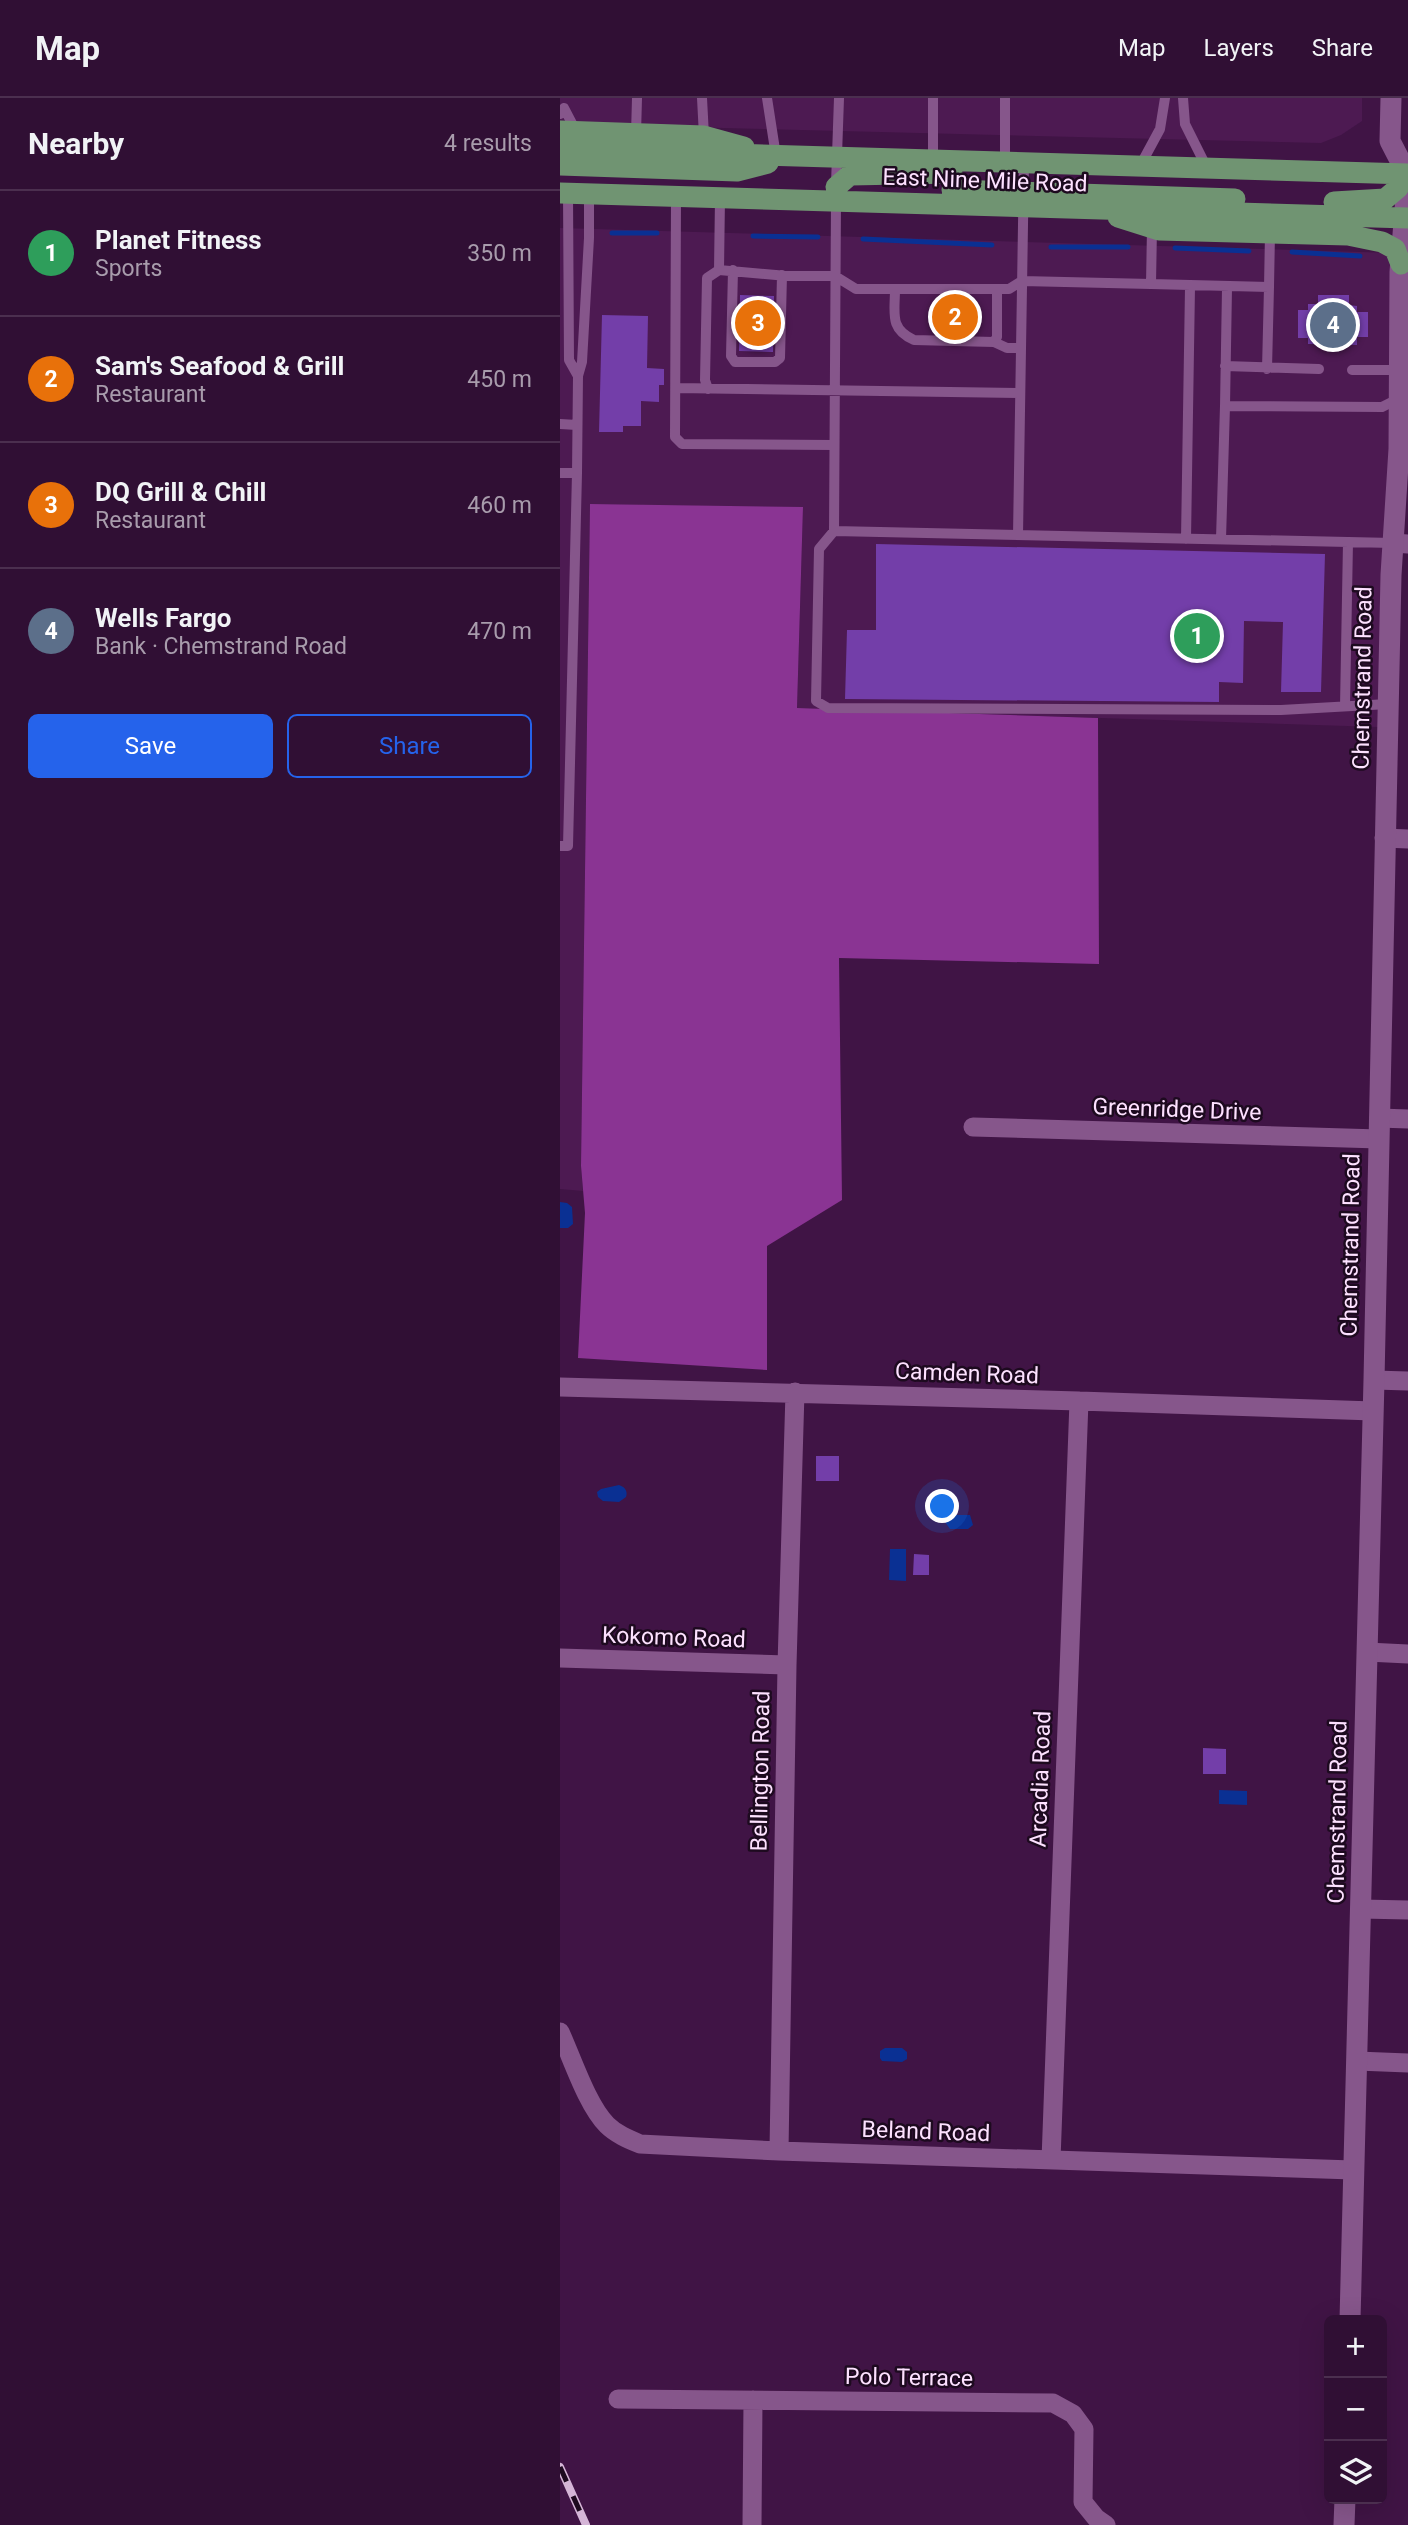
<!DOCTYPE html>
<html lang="en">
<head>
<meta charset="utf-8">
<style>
  :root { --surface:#300f34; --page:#3c1d40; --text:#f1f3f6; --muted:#a89cac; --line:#4b2f4f; --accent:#2563eb }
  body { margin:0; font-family:Roboto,sans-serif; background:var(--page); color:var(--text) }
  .controls { position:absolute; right:21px; bottom:21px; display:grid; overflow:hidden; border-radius:10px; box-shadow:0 7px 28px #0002 }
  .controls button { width:63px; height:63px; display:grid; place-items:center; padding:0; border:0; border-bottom:2px solid var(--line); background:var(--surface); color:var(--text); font:35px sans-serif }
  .you { position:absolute; left:383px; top:1409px; width:24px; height:24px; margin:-18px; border:5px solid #fff; border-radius:50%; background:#1a73e8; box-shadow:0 0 0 10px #1a73e833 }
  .badge { display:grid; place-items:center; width:46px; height:46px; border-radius:50%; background:var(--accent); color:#fff; font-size:23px; font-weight:700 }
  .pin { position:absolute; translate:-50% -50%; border:4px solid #fff; box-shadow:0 2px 7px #0006 }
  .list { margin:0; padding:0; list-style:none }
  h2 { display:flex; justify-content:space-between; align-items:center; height:91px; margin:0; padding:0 28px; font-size:30px }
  h2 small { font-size:23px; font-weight:400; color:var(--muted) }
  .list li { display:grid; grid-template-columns:46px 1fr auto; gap:21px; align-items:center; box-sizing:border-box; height:126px; padding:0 28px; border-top:2px solid var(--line) }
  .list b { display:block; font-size:26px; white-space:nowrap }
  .list p { margin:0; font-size:23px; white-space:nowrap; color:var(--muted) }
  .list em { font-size:23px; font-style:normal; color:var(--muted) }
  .actions { display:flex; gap:14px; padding:21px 28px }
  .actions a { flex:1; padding:16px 0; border:2px solid var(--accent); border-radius:10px; text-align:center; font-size:24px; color:var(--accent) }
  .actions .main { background:var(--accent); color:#fff }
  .icon { flex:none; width:38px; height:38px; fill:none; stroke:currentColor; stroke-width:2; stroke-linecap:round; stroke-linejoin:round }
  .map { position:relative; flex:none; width:848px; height:2427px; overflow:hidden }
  header { display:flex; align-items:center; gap:42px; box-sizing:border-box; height:98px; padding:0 35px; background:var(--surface); border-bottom:2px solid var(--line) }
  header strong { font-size:33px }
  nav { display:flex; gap:38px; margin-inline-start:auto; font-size:24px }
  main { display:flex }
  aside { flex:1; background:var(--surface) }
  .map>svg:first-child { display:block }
  .built { fill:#4d1a52 }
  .forest { fill:#8a3493 }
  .water { fill:#0a3093 }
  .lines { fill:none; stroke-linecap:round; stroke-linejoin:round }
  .stream { stroke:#0a3093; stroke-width:5 }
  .building { fill:#733ea9 }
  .lane { stroke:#86568b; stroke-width:10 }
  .street { stroke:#86568b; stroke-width:19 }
  .secondary { stroke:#86568b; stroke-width:21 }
  .primary { stroke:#709472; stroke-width:21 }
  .rail-casing { stroke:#d5b5d7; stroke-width:8 }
  .rail { stroke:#1d0a1f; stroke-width:5; stroke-dasharray:16; stroke-linecap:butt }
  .labels { text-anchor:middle; stroke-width:5; stroke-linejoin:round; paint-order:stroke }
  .street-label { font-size:23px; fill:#fde1ff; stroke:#1d0a1f }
</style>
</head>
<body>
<header>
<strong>Map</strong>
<nav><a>Map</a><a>Layers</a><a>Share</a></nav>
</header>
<main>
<aside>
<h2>Nearby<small>4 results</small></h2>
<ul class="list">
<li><span class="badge" style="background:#2e9e5b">1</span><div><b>Planet Fitness</b><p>Sports</p></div><em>350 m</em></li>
<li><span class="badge" style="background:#e8710a">2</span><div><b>Sam's Seafood &amp; Grill</b><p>Restaurant</p></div><em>450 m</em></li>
<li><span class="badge" style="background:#e8710a">3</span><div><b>DQ Grill &amp; Chill</b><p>Restaurant</p></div><em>460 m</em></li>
<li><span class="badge" style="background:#5c6f8a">4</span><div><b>Wells Fargo</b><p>Bank · Chemstrand Road</p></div><em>470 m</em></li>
</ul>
<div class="actions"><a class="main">Save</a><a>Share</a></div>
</aside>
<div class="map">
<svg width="848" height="2427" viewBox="0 0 848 2427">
  <rect width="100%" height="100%" fill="#401445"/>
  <path class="built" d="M0,0H802V23L781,37L761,45L0,26Z
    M0,130L833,155L830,351L818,629L237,610L243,410L30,406L21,1068L23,1093L0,1091Z"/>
  <path class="forest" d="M30,406L243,409L237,610L538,620L539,866L279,860L282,1102L207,1148V1272L18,1260L25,1115L21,1068Z"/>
  <path class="water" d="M0,1104L7,1105L12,1109L13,1126L8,1130H0Z
    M59,1387C65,1389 68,1393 66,1399L59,1404L43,1403L38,1399L37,1394L41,1391Z
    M389,1417H410L413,1427L408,1431H390L385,1424Z
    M330,1451H346V1483L329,1482Z
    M659,1692L687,1693V1707L659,1706Z
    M325,1950H342L347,1954V1961L342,1964L322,1963L320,1960V1953Z"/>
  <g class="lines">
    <path class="stream" d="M52,135H97
      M193,138L258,139
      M303,141L432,147
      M491,149H568
      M615,150L689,153
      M732,154L800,158"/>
  </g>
  <path class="building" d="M180,197L214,198L213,254L179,253Z
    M758,197H789V207L797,208V214H808V239H797V247L748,246V240H738V212H748V206H758Z
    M372,205L418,206V232H371Z
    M42,217L88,218L87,270L104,271V287H99V304L81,303V328H63V334H39Z
    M316,446L765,456L761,594H721L723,524L684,523L683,585L659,584V604L285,601L287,532H316Z
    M256,1358H279V1383H256Z
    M354,1456L369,1457V1477H353Z
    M643,1650L666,1651V1676H643Z"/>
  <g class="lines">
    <path class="lane" d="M142,0L144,38
      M207,0L216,58
      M445,0V64
      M623,0L625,26L647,70
      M0,16L4,10L16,33
      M76,36L77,0
      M373,62V0
      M580,68L600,31L605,0
      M276,86L279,0
      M8,95L9,262L18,278
      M116,99L115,339L122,346L274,347
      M160,100L159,172L227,178H275L296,191H449L462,183L591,186
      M276,101L274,433L833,445
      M592,130L591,186L709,189L710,135
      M173,172L171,258L175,264H215L220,260L222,177
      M667,190L665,308L822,309L838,301
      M335,191C335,215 329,231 354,242L434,244L437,239V191
      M434,244L447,250H461
      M665,268L759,271
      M707,271L709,189
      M792,272H840
      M116,290L460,295
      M148,291L145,282L147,180L159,172
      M0,326L17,327
      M0,375H17L8,748H0
      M17,375L18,278L22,264L29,140V96
      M274,433L259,451L256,603L268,610L721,612L828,606
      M458,437L464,65
      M626,441L630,189
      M661,441L665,308
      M785,608L788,444"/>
    <path class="street" d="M834,445L848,446
      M824,740L848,741
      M819,1020L848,1021
      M413,1029L819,1041
      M814,1282L848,1283
      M0,1289L519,1303L813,1313
      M807,1554L848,1556
      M0,1560L227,1567
      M801,1811L848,1812
      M0,1934C12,1960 27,2007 47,2027C56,2036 68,2041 80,2046L219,2053L793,2072
      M797,1963L848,1965
      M219,2053L227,1567L235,1294
      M491,2062L519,1303
      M58,2301L493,2305L513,2316L524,2331L523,2404L536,2420L546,2427
      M192,2427L193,2302"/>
    <path class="secondary" d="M831,0L830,43L847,76
      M790,2222L814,1282L831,477L839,351L840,174L848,74
      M784,2427L785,2401"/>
    <path class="primary" d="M0,33L144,38L184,49
      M0,51L848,76
      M0,67L177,73L208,65
      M276,89L290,77L392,75
      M392,92L675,101
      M0,95L848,120
      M774,104L825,101L838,90L847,76
      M558,119L599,132L788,137L822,144L835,151L841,166"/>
    <g class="rail-casing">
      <path id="rail" d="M0,2369L26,2427"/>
    </g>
    <use href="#rail" class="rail"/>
  </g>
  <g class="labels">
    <g class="street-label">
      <text transform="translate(425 82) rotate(2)" y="8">East Nine Mile Road</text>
      <text transform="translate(802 580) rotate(-89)" y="8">Chemstrand Road</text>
      <text transform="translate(617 1011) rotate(2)" y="8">Greenridge Drive</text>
      <text transform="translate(790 1147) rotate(-89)" y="8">Chemstrand Road</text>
      <text transform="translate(407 1275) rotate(2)" y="8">Camden Road</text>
      <text transform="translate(114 1539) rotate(2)" y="8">Kokomo Road</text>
      <text transform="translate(200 1673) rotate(-89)" y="8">Bellington Road</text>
      <text transform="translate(480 1681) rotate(-88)" y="8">Arcadia Road</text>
      <text transform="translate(777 1714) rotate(-89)" y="8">Chemstrand Road</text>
      <text transform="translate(366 2033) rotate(2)" y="8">Beland Road</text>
      <text transform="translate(349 2279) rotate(1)" y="8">Polo Terrace</text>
    </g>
  </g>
</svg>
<div class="controls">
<button>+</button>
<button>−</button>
<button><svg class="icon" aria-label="layers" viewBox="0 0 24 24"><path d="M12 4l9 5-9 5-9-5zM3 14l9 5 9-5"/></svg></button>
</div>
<div class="you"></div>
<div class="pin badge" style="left:637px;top:538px;background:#2e9e5b">1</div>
<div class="pin badge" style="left:395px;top:219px;background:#e8710a">2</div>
<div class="pin badge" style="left:198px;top:225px;background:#e8710a">3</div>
<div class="pin badge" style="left:773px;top:227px;background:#5c6f8a">4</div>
</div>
</main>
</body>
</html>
